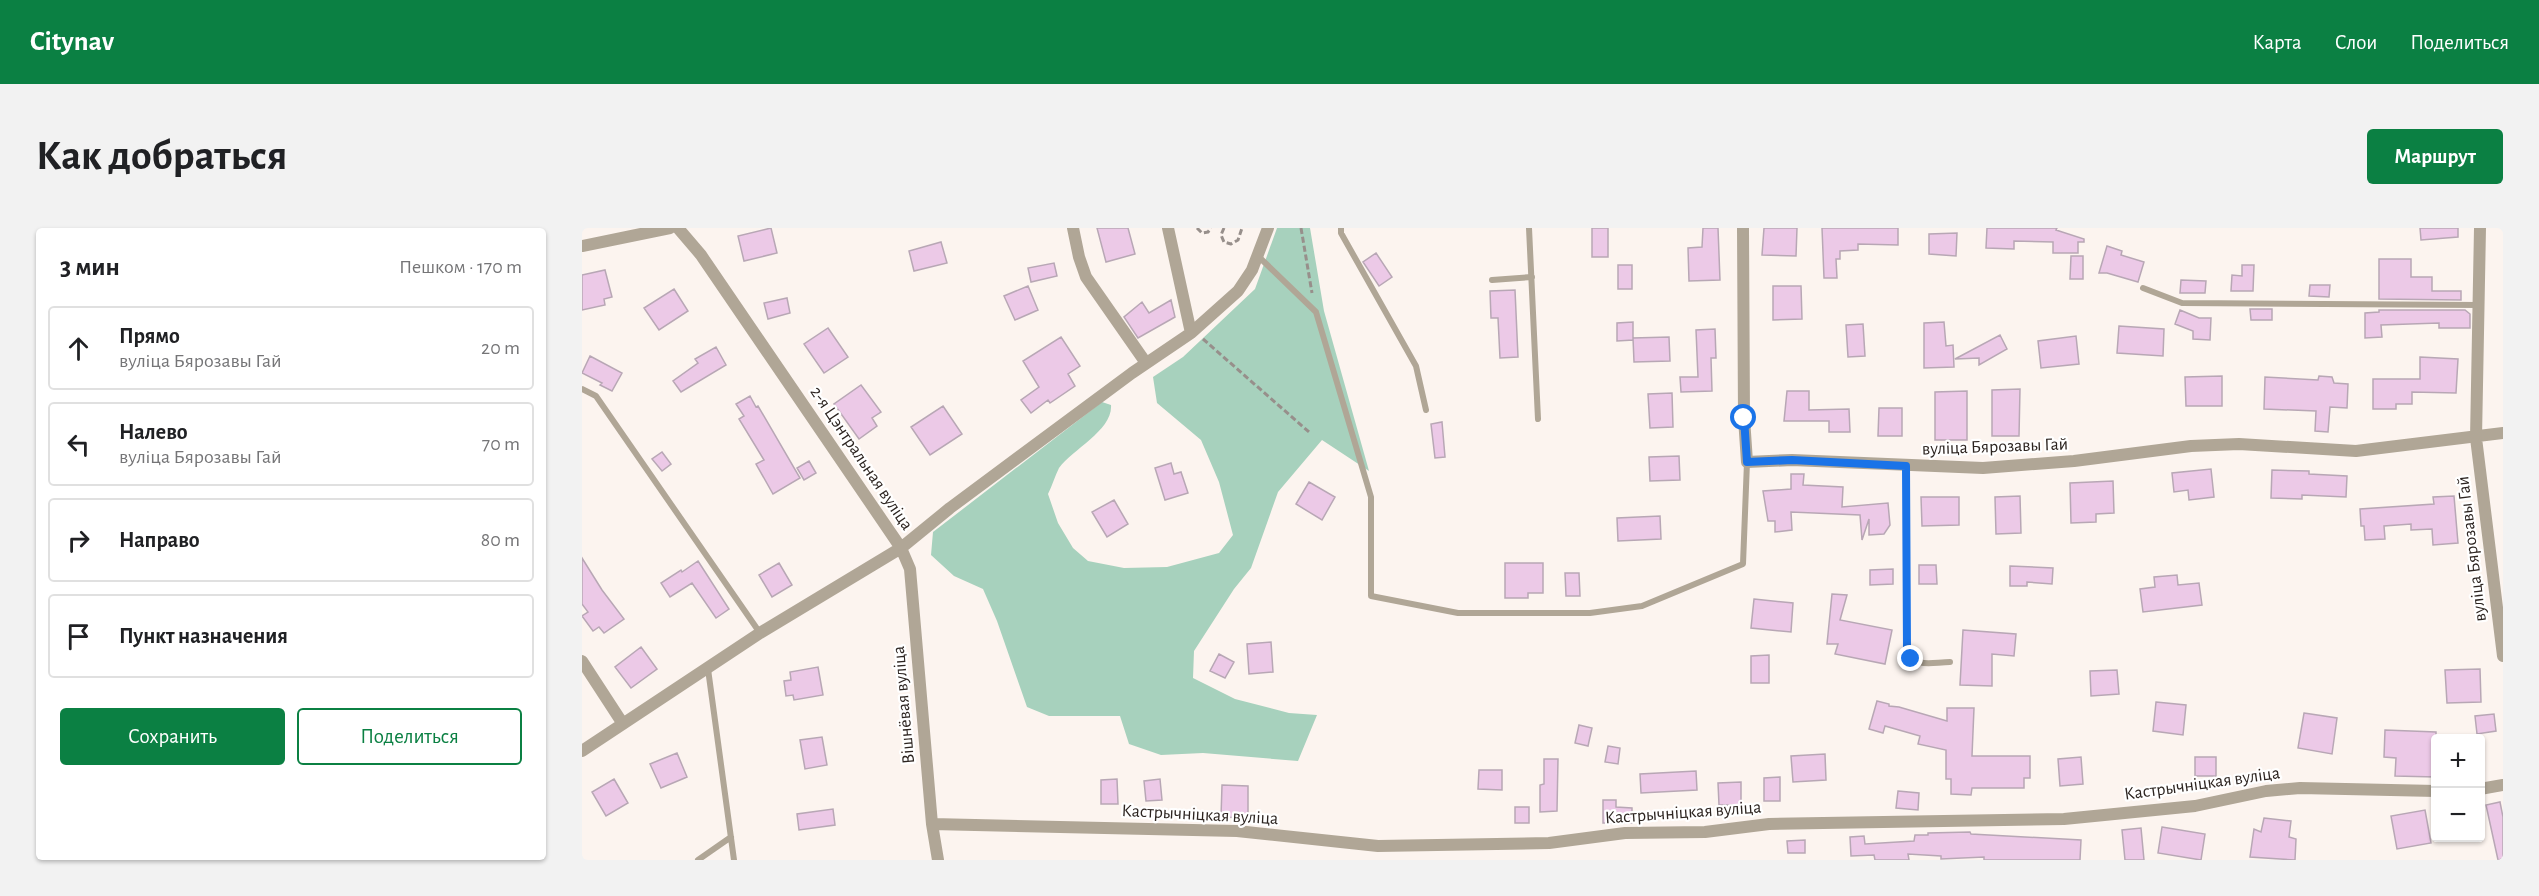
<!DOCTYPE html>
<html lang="ru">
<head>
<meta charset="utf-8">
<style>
  :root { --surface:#fff; --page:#f2f2f2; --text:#202124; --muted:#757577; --line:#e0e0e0; --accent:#0b8043 }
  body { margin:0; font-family:"Alegreya Sans",sans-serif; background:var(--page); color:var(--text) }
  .controls { position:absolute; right:18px; bottom:18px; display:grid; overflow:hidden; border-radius:6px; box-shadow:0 2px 4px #0004 }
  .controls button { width:54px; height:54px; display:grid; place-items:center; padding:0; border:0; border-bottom:2px solid var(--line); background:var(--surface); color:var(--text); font:30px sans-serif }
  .stop { position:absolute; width:18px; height:18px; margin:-14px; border:4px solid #1a73e8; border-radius:50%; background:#fff }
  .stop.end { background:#1a73e8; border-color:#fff; box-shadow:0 2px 6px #0008 }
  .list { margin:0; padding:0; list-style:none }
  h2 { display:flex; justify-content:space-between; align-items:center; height:78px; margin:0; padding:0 24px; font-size:26px }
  h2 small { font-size:20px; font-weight:400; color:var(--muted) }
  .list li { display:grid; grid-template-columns:39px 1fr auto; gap:18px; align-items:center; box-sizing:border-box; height:84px; margin:0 12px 12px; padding:0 12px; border:2px solid var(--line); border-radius:6px }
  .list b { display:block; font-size:22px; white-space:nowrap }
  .list p { margin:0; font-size:20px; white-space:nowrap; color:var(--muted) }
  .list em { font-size:20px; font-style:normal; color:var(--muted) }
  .actions { display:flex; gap:12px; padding:18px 24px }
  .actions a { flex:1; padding:14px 0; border:2px solid var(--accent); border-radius:6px; text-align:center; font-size:21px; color:var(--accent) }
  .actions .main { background:var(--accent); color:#fff }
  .icon { flex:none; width:33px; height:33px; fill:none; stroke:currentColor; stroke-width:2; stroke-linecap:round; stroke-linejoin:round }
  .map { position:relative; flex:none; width:1921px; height:632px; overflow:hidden; border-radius:6px }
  header { display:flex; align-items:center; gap:36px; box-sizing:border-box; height:84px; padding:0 30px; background:var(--accent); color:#fff }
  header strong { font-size:28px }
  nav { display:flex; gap:33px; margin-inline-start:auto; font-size:21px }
  .intro { display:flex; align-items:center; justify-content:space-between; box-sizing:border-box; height:144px; padding:0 36px }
  h1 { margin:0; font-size:42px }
  .button { padding:15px 27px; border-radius:6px; background:var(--accent); color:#fff; font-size:21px; font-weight:700 }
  main { display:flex; gap:36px; padding:0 36px }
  aside { flex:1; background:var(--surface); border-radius:6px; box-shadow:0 2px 4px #0004 }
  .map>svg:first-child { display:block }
  .green { fill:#a7d1bd }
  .building { fill:#ecc9e7; stroke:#b8a7b5; stroke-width:1.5 }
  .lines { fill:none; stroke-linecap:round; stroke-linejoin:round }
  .path { stroke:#978f8b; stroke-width:3; stroke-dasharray:6 3; stroke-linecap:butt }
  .lane { stroke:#b0a696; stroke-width:6 }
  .street { stroke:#b0a696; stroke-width:12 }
  .route { stroke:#1a73e8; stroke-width:8 }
  .labels { text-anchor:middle; stroke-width:4.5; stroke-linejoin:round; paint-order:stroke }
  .street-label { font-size:18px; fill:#2c2420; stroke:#fff }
</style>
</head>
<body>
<header>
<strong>Citynav</strong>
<nav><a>Карта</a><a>Слои</a><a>Поделиться</a></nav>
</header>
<div class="intro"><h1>Как добраться</h1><a class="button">Маршрут</a></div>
<main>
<aside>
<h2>3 мин<small>Пешком · 170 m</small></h2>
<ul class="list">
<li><svg class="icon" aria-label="ahead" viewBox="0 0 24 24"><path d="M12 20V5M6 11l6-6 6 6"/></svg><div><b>Прямо</b><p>вуліца Бярозавы Гай</p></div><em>20 m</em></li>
<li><svg class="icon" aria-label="left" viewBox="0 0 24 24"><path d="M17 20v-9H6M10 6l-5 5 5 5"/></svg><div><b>Налево</b><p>вуліца Бярозавы Гай</p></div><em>70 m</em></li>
<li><svg class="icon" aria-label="right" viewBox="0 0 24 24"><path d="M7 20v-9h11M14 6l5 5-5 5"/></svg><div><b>Направо</b></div><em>80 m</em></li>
<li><svg class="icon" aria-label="arrive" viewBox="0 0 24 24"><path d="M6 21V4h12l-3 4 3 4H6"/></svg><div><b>Пункт назначения</b></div></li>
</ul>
<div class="actions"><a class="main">Сохранить</a><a>Поделиться</a></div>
</aside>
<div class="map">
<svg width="1921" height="632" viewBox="0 0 1921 632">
  <rect width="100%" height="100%" fill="#fcf4ef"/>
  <path class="green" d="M695,0H728L742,83L787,243L740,212L696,264L669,340L652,361L612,423L611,450L653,471L707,485L735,487L716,533L621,525L579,527L547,516L538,488H467L445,479L415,393L401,361L372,348L349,327L351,304L520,174L529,177C531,202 491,221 477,240C473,248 470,258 466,266L476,295L491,320L506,333L542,340L585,339L637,325L651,307L637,254L619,212L575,175L571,149L601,129L673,61Z"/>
  <path class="building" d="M189,0L195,25L162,33L156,8Z
    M515,0H546L553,26L524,34Z
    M1010,0H1026V29H1010Z
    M1121,0H1136L1138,52L1107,53L1106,20L1120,19Z
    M1182,0H1215L1214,28L1180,27Z
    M1240,0H1316V17L1276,16V22L1258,23V31H1254L1255,50H1242Z
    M1405,0H1475L1474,2L1502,11V14H1496V25H1471V14L1432,13V21L1404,20Z
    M1838,0H1876V9L1839,12Z
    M1375,5L1374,28L1347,26V6Z
    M359,14L365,35L332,43L327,23Z
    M1525,18L1540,23L1539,27L1562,34L1556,54L1525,45H1517Z
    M794,25L810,49L797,58L781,34Z
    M1489,28H1501V51H1488Z
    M1797,31H1829V49H1850V63H1879V72L1797,71Z
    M472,35L475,48L449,54L446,40Z
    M1036,37H1050V61H1036Z
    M1660,37H1672L1671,63H1649L1650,47L1660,48Z
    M23,42L30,69L22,71L23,77L0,82V47Z
    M1599,52L1624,53L1623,65H1598Z
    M1728,57H1748L1747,69L1727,68Z
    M446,58L456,82L433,92L422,68Z
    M1191,58H1219L1220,91L1191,92Z
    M92,61L106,83L77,102L62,80Z
    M933,62L936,129L918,130L916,90H909L908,63Z
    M205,70L208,85L186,91L182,75Z
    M589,72L593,89L556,110L542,89L560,74L567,85Z
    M1668,81H1690V92H1669Z
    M1598,82L1617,90H1629L1628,112L1611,111V103L1593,96Z
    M1797,82H1883L1888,86V100H1857V95L1799,97L1800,109L1783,110V85L1797,84Z
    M1051,94V112L1035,113V95Z
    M1362,94L1364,118L1371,117L1372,139L1342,140V95Z
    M1281,96L1283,128L1266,129L1264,97Z
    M1537,98L1582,101L1581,128L1535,125Z
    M246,100L266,129L242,145L222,116Z
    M1133,101L1134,130H1129L1130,163L1099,164L1098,149H1116L1114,102Z
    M1418,107L1425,121L1397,137V130L1373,131Z
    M1494,108L1497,136L1459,140L1456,113Z
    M479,109L498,138L486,146L493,158L468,175L466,172L449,185L439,172L457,159L441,133Z
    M1087,109L1088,133L1052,134L1051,110Z
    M134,119L144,137L99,164L91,153L116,135L113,131Z
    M8,128L40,145L30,163L18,157L20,155L0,145Z
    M1838,129L1876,131L1874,165L1830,164V176H1814V181H1791V151H1838Z
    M1640,148V178H1604L1603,149Z
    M1737,148L1750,149L1752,155L1766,156L1765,180L1748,179L1746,204L1733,203L1734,183L1682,181L1683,149L1736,152Z
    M279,157L299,184L290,190L295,198L277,211L252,176Z
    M1438,161L1437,208H1410V162Z
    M1205,163H1227V182L1267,181L1268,204H1247V193H1202Z
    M1385,163V212H1353V164Z
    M1090,165L1091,199L1068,200L1066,166Z
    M168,168L174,179L176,178L218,250L191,266L174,236L182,232L157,191L162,188L154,176Z
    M361,178L380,206L348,227L329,199Z
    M1297,180H1320V208H1296Z
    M860,194L863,229L853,230L849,196Z
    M80,224L89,236L80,243L70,231Z
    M1097,228L1098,252L1068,253L1067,229Z
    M227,233L234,245L222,252L215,240Z
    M589,235L592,246L599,244L606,265L583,272L573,240Z
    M1629,241L1632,269L1607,272L1606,262L1592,264L1590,245Z
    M1690,242L1727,243V246L1765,248L1764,269L1720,267V271L1689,270Z
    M1209,246H1222L1221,257L1261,259L1260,279L1306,275L1308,297L1302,306L1287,307V291L1280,312L1278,287L1209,284L1210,302L1193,304V293H1186L1181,263L1209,261Z
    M1531,253L1532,285L1514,286V294L1489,295L1488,255Z
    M727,254L753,269L740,292L714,276Z
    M1438,268L1439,305L1414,306L1413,269Z
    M1872,268L1876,315L1851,317L1850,301L1829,302V296L1802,298L1803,311L1783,312L1782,298H1779L1778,281L1852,276L1851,269Z
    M1339,269H1377V297L1340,298Z
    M532,272L546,296L525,309L510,284Z
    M1078,288L1079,311L1036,313L1035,290Z
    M0,330L20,362L42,391L22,405L17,399L11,403L0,388L6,384L0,376Z
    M116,333L147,381L134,390L110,355L88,369L79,355L99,342L100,344Z
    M197,335L210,357L190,369L177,347Z
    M923,335H961V365H946V370H923Z
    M1337,337H1354L1355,356H1337Z
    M1428,338L1471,340L1470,356L1445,354V358H1428Z
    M1311,341V356L1288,357V342Z
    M983,345H997L998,368H984Z
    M1595,347L1596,357L1617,355L1620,377L1561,384L1558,361L1573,359L1572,349Z
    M1250,366L1265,367L1258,392L1310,402L1303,436L1253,426L1256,416H1245Z
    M1172,371L1211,375L1209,404L1169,400Z
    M1381,402L1434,406L1432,428L1410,426V458L1378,457Z
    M689,414L691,444L667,446L665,416Z
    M59,419L75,441L49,460L33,439Z
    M637,426L652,434L643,450L628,443Z
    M1187,427V455H1169V428Z
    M236,439L241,467L212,472L211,467L204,468L202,453L209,452L208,444Z
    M1898,441L1899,474L1865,475L1863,442Z
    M1535,442L1537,466L1509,468L1508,443Z
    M1295,473L1307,476V478L1317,479L1365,493V480H1392L1390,528H1448V550H1442V560H1390L1389,567L1369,566V551H1364V522L1336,516L1338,508L1303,498L1301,505L1287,501Z
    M1574,474L1604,477L1601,507L1571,503Z
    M1722,485L1755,490L1750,526L1716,520Z
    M1912,486L1914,503L1895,506L1893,488Z
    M997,497L1010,500L1006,518L993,515Z
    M1803,502L1854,504V549L1813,548L1814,530L1802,529Z
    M240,509L245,537L223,541L218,512Z
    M1026,518L1038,520L1036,536L1023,534Z
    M95,525L105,549L79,560L68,536Z
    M1243,526L1244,552L1211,554L1209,528Z
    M1499,529L1501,556L1478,558L1476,531Z
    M1613,529H1634V548H1613Z
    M962,531H976L975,583L958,584V557L962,556Z
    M897,542H920V562L896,561Z
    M1114,543L1115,562L1059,565L1058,546Z
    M1198,549V573H1182V550Z
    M32,551L46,575L24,588L10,564Z
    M535,551L536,576H519V552Z
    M578,551L580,572L564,573L562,553Z
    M1159,554V577H1137L1136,555Z
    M640,557L666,558V590L639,589Z
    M1316,563L1337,565L1336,582L1314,580Z
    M1021,572H1034V579L1050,580V595H1021Z
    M1918,574L1921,589V631L1916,632L1904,577Z
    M933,579H947V595H933Z
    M251,581L253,597L217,602L215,586Z
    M1843,582L1849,615L1815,621L1809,588Z
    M1682,590L1709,593L1707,609L1714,611L1713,632L1668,629L1672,601L1679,604Z
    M1580,599L1623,606L1619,632L1576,625Z
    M1559,600L1562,632H1543L1540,602Z
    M1388,604L1389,606L1499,612L1498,632H1402V629L1359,631V628L1326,626L1327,632H1293L1292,627L1269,628L1268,609L1282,608L1283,616L1332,613L1333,607H1346V605Z
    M1223,612V625H1206L1205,613Z"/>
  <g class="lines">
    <path class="path" d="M615,0L620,5L626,4L629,0
      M642,0L639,7L642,14L649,16L656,12L660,0
      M719,0L730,65
      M621,111L727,204"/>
    <path class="lane" d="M759,0V5L834,138L844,182
      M947,0L956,191
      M676,28L734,84L789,269V368L876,385H1008L1060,378L1161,336L1165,234
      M910,52L950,49
      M1561,60L1600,75L1896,77
      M0,161L14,168L178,405
      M1324,238L1325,422C1333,441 1350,434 1368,434
      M126,441L152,632
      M116,632L149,609"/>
    <path class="street" d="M96,0L119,27L319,320L328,341L350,596L356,632
      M491,0L497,29L504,49L564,135
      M586,0L609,105
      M1161,0L1162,190L1165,234L1210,232L1401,240L1492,233L1609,218L1657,216L1774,223L1921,205
      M1898,0L1894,210L1921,428
      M0,18L88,0
      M0,433L41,496
      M0,523L178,405L319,320L368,280L550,145L609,105L656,63L670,42L686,0
      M1898,561L1921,557
      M350,596L655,603L796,618L967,615L1043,605L1123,604L1187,596L1482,591L1613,578L1684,563L1718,560L1854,563"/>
  </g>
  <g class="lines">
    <path class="route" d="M1162,190L1165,234L1210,232L1324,238L1325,422L1329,431"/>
  </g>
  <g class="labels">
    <g class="street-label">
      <text transform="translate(1413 218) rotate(-2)" y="6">вуліца Бярозавы Гай</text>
      <text transform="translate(280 230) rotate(56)" y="6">2-я Цэнтральная вуліца</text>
      <text transform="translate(1889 321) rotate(-97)" y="6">вуліца Бярозавы Гай</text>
      <text transform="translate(321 477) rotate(-95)" y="6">Вішнёвая вуліца</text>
      <text transform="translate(1620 555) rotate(-8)" y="6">Кастрычніцкая вуліца</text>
      <text transform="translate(1101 584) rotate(-4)" y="6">Кастрычніцкая вуліца</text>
      <text transform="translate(618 586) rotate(3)" y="6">Кастрычніцкая вуліца</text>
    </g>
  </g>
</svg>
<div class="controls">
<button>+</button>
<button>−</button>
</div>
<div class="stop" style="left:1162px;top:190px"></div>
<div class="stop end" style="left:1329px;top:431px"></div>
</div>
</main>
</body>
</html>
